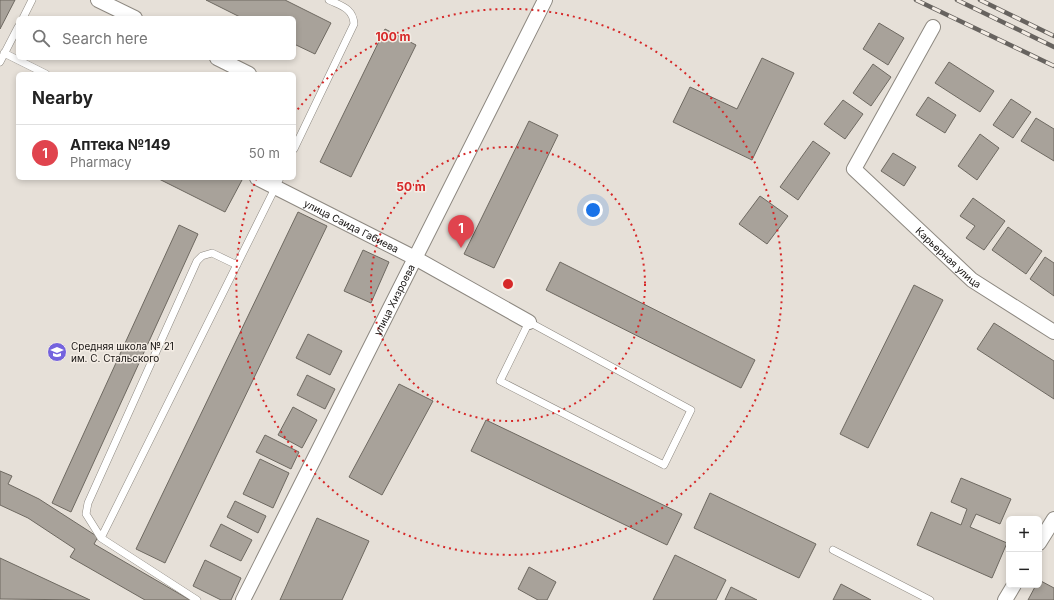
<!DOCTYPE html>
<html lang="en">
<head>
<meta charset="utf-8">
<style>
  :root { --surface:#fff; --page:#f6f6f6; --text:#222; --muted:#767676; --line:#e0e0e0; --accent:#2563eb }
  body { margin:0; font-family:Inter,sans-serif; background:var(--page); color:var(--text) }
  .controls { position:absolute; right:12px; bottom:12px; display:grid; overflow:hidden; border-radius:6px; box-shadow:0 2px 6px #0003 }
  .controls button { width:36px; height:36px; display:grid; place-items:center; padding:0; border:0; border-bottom:1px solid var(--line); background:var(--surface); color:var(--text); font:20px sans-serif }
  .you { position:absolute; left:593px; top:210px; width:14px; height:14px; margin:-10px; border:3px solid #fff; border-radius:50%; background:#1a73e8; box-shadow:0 0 0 6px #1a73e833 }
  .badge { display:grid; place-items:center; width:26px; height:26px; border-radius:50%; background:var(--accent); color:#fff; font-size:13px; font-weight:700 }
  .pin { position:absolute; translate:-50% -33px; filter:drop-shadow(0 1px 2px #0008) }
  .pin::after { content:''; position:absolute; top:21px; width:14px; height:12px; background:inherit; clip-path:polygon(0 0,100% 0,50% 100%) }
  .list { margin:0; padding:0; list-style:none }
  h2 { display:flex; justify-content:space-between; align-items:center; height:52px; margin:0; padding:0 16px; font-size:17px }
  h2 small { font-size:13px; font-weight:400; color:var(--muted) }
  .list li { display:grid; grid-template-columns:26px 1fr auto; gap:12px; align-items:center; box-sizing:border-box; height:56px; padding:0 16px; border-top:1px solid var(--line) }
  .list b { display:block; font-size:15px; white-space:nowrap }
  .list p { margin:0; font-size:13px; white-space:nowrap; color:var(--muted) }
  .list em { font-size:13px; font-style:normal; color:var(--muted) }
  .icon { flex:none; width:22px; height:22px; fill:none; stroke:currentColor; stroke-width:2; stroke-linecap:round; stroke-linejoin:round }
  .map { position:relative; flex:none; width:1054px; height:600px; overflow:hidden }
  .search { position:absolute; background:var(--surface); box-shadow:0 2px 6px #0003; left:16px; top:16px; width:280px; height:44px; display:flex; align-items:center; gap:10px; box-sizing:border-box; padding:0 14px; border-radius:6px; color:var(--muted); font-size:15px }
  .panel { position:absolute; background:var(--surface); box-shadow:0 2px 6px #0003; left:16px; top:72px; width:280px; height:108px; border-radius:6px }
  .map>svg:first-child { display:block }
  .building { fill:#a8a29a; stroke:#6e6961 }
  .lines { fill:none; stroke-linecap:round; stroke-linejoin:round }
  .lane-casing { stroke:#8d8880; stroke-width:8 }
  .street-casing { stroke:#8d8880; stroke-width:16 }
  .lane { stroke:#fff; stroke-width:7 }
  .street { stroke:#fff; stroke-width:14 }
  .rail-casing { stroke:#67635f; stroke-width:4.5 }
  .rail { stroke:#f4ede5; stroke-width:3; stroke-dasharray:9; stroke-linecap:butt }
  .ring { fill:none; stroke:#d62828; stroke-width:2; stroke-dasharray:2 4 }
  .labels { text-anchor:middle; stroke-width:3; stroke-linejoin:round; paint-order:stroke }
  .street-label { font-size:10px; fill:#161311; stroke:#f4ede5 }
  .poi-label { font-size:10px; fill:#161311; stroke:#f4ede5; text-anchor:start }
  .centre { fill:#d62828; stroke:#f4ede5; stroke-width:2 }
  .ring-label { font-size:12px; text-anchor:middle; font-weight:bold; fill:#d62828; stroke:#f4ede5; stroke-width:3; stroke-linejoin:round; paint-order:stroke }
</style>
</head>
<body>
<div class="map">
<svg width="1054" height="600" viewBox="0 0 1054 600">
  <rect width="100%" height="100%" fill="#e6e0d8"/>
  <path class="building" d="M0,0H15L0,29Z
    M206,0H285L331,23L315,54L294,44V18H242Z
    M879,23L904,38L888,65L863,49Z
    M385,29L416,45L351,177L320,162Z
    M762,58L794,73L752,160L673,122L690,87L737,109Z
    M949,62L994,91L980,112L935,83Z
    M873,64L891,77L871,106L853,93Z
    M928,97L956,115L945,133L916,115Z
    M1011,99L1031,112L1013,138L993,125Z
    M843,100L863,114L845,139L824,124Z
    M1036,118L1054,129V161L1021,141Z
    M529,121L558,135L494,268L464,254Z
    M980,134L999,148L977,180L958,166Z
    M813,141L830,153L798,200L780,187Z
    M893,153L916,167L904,186L881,171Z
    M157,178H237L242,180L225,212Z
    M760,196L788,216L767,244L739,224Z
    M973,198L1005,221L984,250L966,238L975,226L960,216Z
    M298,212L327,226L165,563L136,549Z
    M179,225L198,234L71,512L52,503Z
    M1008,227L1042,251L1026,274L992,250Z
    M363,250L389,262L371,303L344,291Z
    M1045,257L1054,263V296L1030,279Z
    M560,262L755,360L741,388L546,290Z
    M914,285L943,300L868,448L840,434Z
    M994,323L1054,361V399L977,349Z
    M308,334L342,351L330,375L296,358Z
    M307,375L335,389L325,409L297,395Z
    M399,384L433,401L382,495L349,477Z
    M293,407L317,420L302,448L278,435Z
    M486,420L682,514L667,545L471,451Z
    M265,435L299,452L291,469L256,452Z
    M260,459L289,473L273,508L243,494Z
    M0,471L12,476L8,484L39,499L98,537L94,544L190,600H145L70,557L75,549L28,518L0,505Z
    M961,478L1011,499L1000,524L976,514L970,527L1007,543L992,578L917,545L931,512L961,525L967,509L951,502Z
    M710,493L816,544L799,578L694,528Z
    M235,501L266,516L258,533L227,517Z
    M317,518L369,541L342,600H280Z
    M221,524L252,540L241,561L210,546Z
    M675,555L726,580L716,600H653Z
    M0,558L90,600L0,599Z
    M205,560L241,578L231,600H221L193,586Z
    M529,567L556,582L547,600H538L518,589Z
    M1039,580L1054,588V600H1028L1036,585H1039Z
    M841,584L871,600H833Z
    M731,587L757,600H725Z"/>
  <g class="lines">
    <g class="lane-casing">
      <path id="lane" d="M23,18L32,0
        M4,53L46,74
        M0,62L18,27
        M294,149L354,24C353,8 341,6 329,0
        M529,322L691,410L664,465L500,381Z
        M101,538L86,514L88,503L197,261L202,256L212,253L237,265
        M833,550L930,600
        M197,600L101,538L280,178"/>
    </g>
    <g class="street-casing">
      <g id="street">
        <path d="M98,0L135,18"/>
        <path id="s1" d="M933,27L854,169L972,280L1054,332"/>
        <path d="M217,58L249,74"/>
        <path id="s2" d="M257,178L415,258L529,322"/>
        <path d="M1039,543L1054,519"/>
        <path id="s3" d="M243,600L545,0"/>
        <path d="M1005,600L1014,585"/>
      </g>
    </g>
    <use href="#lane" class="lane"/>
    <use href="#street" class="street"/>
    <g class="rail-casing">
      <path id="rail" d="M916,0L1054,66
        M957,0L1054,47
        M980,0L1054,36"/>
    </g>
    <use href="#rail" class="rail"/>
  </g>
  <g class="ring">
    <circle cx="508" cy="284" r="137"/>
    <path d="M294 114A273 273 0 1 1 256 180"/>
  </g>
  <defs>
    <g id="school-disc" transform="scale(1)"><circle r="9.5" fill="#7463de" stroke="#f4ede5"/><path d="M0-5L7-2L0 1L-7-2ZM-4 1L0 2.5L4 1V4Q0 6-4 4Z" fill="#fff"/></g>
  </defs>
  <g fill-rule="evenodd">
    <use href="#school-disc" x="57" y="352"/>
  </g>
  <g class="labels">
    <g class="street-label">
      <text dy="4" stroke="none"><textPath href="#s2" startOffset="106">улица Саида Габиева</textPath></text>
      <text dy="4" stroke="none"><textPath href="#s1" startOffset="292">Карьерная улица</textPath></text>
      <text dy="4" stroke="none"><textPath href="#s3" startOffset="336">улица Хизроева</textPath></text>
    </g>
    <g class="poi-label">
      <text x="71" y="350">Средняя школа № 21<tspan x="71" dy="12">им. С. Стальского</tspan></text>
    </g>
  </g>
  <circle cx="508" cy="284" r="6" class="centre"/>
  <g class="ring-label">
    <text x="393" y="41">100 m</text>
    <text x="411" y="191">50 m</text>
  </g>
</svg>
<div class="controls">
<button>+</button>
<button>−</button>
</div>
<div class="you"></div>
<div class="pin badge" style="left:461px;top:248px;background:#e0444e">1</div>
<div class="search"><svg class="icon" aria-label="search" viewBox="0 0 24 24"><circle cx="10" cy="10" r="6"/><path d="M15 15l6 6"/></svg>Search here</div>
<section class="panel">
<h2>Nearby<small></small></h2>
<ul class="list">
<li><span class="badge" style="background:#e0444e">1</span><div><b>Аптека №149</b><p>Pharmacy</p></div><em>50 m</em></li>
</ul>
</section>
</div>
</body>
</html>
